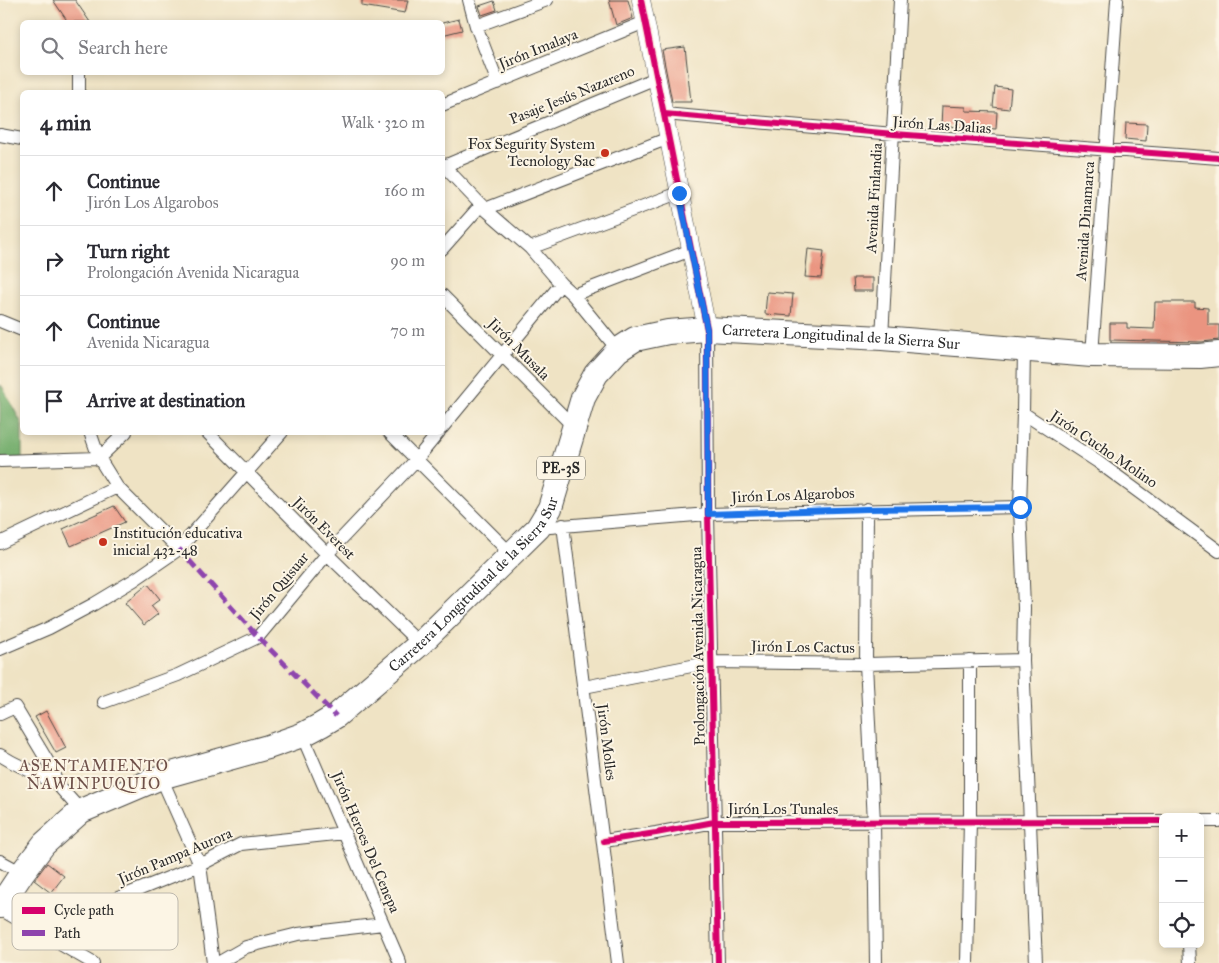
<!DOCTYPE html>
<html lang="en">
<head>
<meta charset="utf-8">
<style>
  :root { --surface:#fff; --page:#f7f7f7; --text:#2b2b33; --muted:#7c7c81; --line:#e1e1e2 }
  body { margin:0; font-family:"IM FELL Great Primer",serif; background:var(--page); color:var(--text) }
  .controls { position:absolute; right:15px; bottom:15px; display:grid; overflow:hidden; border-radius:8px; box-shadow:0 2px 8px #0003 }
  .controls button { width:45px; height:45px; display:grid; place-items:center; padding:0; border:0; border-bottom:1px solid var(--line); background:var(--surface); color:var(--text); font:25px sans-serif }
  .stop { position:absolute; width:15px; height:15px; margin:-11px; border:4px solid #1a73e8; border-radius:50%; background:#fff }
  .stop.end { background:#1a73e8; border-color:#fff; box-shadow:0 1px 5px #0008 }
  .list { margin:0; padding:0; list-style:none }
  h2 { display:flex; justify-content:space-between; align-items:center; height:65px; margin:0; padding:0 20px; font-size:21px }
  h2 small { font-size:16px; font-weight:400; color:var(--muted) }
  .list li { display:grid; grid-template-columns:32px 1fr auto; gap:15px; align-items:center; box-sizing:border-box; height:70px; padding:0 20px; border-top:1px solid var(--line) }
  .list b { display:block; font-size:19px; white-space:nowrap }
  .list p { margin:0; font-size:16px; white-space:nowrap; color:var(--muted) }
  .list em { font-size:16px; font-style:normal; color:var(--muted) }
  .icon { flex:none; width:28px; height:28px; fill:none; stroke:currentColor; stroke-width:2; stroke-linecap:round; stroke-linejoin:round }
  .map { position:relative; flex:none; width:1219px; height:963px; overflow:hidden }
  .search { position:absolute; background:var(--surface); box-shadow:0 2px 8px #0003; left:20px; top:20px; width:425px; height:55px; display:flex; align-items:center; gap:12px; box-sizing:border-box; padding:0 18px; border-radius:8px; color:var(--muted); font-size:19px }
  .panel { position:absolute; background:var(--surface); box-shadow:0 2px 8px #0003; left:20px; top:90px; width:425px; height:345px; border-radius:8px }
  .map>svg:first-child { display:block }
  .forest { fill:#74ae6d; stroke:#506c4c }
  .building { fill:#ea9480 }
  .lines { fill:none; stroke-linecap:round; stroke-linejoin:round }
  .street-casing { stroke:#484742; stroke-width:14 }
  .secondary-casing { stroke:#484742; stroke-width:19 }
  .highway-casing { stroke:#484742; stroke-width:26 }
  .street { stroke:#fff; stroke-width:12 }
  .secondary { stroke:#fff; stroke-width:18 }
  .highway { stroke:#fff; stroke-width:24 }
  .quiet { stroke:#8e44ad; stroke-width:5; stroke-dasharray:10 5; stroke-linecap:butt }
  .cycleway-casing { stroke:#fcf5e5; stroke-width:9 }
  .cycleway { stroke:#d6006c; stroke-width:6 }
  .route { stroke:#1a73e8; stroke-width:6 }
  .poi-dot { fill:#c8321e; stroke:#fcf5e5; stroke-width:2 }
  .labels { text-anchor:middle; stroke-width:4; stroke-linejoin:round; paint-order:stroke }
  .shield { fill:#fcf5e5; stroke:#6a6863; stroke-width:1 }
  .shield-label { font-size:14px; font-weight:bold; fill:#2b2b2b }
  .street-label { font-size:15px; fill:#2b2b2b; stroke:#fcf5e5 }
  .poi-label { font-size:15px; fill:#2b2b2b; stroke:#fcf5e5; text-anchor:end }
  .neighbourhood-label { font-size:16px; letter-spacing:1px; fill:#6e5049; stroke:#fcf5e5 }
  .key { fill:#fcf5e5; stroke:#bdb8ad; stroke-width:1 }
  .key-label { font-size:14px; fill:#2b2b2b }
</style>
</head>
<body>
<div class="map">
<svg width="1219" height="963" viewBox="0 0 1219 963">
  <rect width="100%" height="100%" fill="#fcf5e5"/>
  <filter id="ink" filterUnits="userSpaceOnUse"><feTurbulence type="fractalNoise" baseFrequency=".02" numOctaves="2"/><feDisplacementMap in="SourceGraphic" scale="10" xChannelSelector="R" yChannelSelector="G"/><feConvolveMatrix kernelMatrix="1 2 1 2 8 2 1 2 1" color-interpolation-filters="sRGB"/></filter>
  <filter id="wash" filterUnits="userSpaceOnUse"><feTurbulence type="fractalNoise" baseFrequency=".0096" numOctaves="4" result="noise"/><feDisplacementMap in="SourceGraphic" scale="20" xChannelSelector="R" yChannelSelector="G"/><feGaussianBlur stdDeviation="1.12" result="paint"/><feColorMatrix in="noise" values="0 0 0 0 0 0 0 0 0 0 0 0 0 0 0 0 0 1.4 0 .05"/><feComposite in="paint" operator="in"/></filter>
  <g filter="url(#wash)">
    <rect width="100%" height="100%" fill="#efe3c4"/>
    <path class="forest" d="M0,385L2,386L22,424V465L0,467Z"/>
    <g id="blocks">
      <path class="building" d="M53,0H75L90,22H68Z
        M362,0H408L405,13L362,6Z
        M609,0H628L633,18L616,25Z
        M494,1L497,10L482,15L479,6Z
        M459,19L462,30L442,35V23Z
        M685,47L691,102H672L662,50Z
        M995,87L1011,89L1009,109L993,107Z
        M942,106L966,107V111L997,112L996,129L941,126Z
        M1126,123L1147,124L1146,141L1125,139Z
        M808,249L824,251L821,278L805,277Z
        M853,278H873V291H854Z
        M767,292L793,294L791,316L765,314Z
        M1155,302H1195V307L1208,308V325H1219V340L1202,342L1110,340V323H1127V328L1154,329Z
        M114,506L125,522L71,546L63,529Z
        M148,584L160,599L151,606L158,614L144,625L125,603Z
        M46,711L66,748L56,753L35,717Z
        M47,863L64,876L51,893L34,880Z"/>
    </g>
  </g>
  <g filter="url(#ink)">
    <use href="#blocks" fill-opacity="0" stroke="#484742" stroke-width="1"/>
    <g class="lines">
      <g class="street-casing">
        <path id="street" d="M469,0L476,26L498,83
          M476,26L547,0
          M79,72V92
          M442,105L645,22
          M664,114L894,134L1219,158
          M0,135L22,139
          M442,164L485,209L530,248L561,284L573,295L618,350
          M444,166L656,78
          M485,209L669,138
          M530,248L679,193
          M442,249L481,205
          M442,295L573,426
          M573,295L691,250
          M0,321L22,330
          M707,329L708,514L718,963
          M882,338L900,0
          M1024,349L1023,413L1098,462L1219,551
          M1092,355L1117,0
          M1023,413L1020,507L1024,608L1023,660L1036,963
          M442,428L561,284
          M90,432L99,458L117,487L179,549
          M207,432L327,554L420,644
          M389,432L512,555
          M0,461L99,458L126,432
          M867,509L866,664L874,822L876,963
          M563,525L618,963
          M538,528L708,514L1020,507
          M0,543L117,487
          M0,649L49,628L94,604L134,580L179,549L282,432
          M584,687L712,662L866,664L1023,660
          M104,702L178,675L258,637L327,554L416,460L439,432
          M0,714L15,707L51,767L57,784L81,811
          M302,735L400,963
          M0,755L12,762L57,784
          M161,777L200,865L213,963
          M1200,821H1219
          M604,841L656,833L714,822L1163,821
          M0,861L22,873
          M0,909L93,963
          M1189,944L1190,963
          M75,953L112,904L118,898L200,865L241,844L345,833
          M218,963L246,947L298,934L383,924
          M967,963L970,820V661"/>
      </g>
      <g class="secondary-casing">
        <path id="secondary" d="M641,0L707,329"/>
      </g>
      <g class="highway-casing">
        <g id="highway">
          <path id="s1" d="M0,906L22,873L44,844L81,811L161,777L268,747L302,735L321,725L336,716L420,644L538,528L550,508L583,398L596,374L618,350L635,339L668,332L707,329L882,338L1092,355L1200,356L1219,354"/>
        </g>
      </g>
      <use href="#street" class="street"/>
      <use href="#secondary" class="secondary"/>
      <use href="#highway" class="highway"/>
      <path class="quiet" d="M179,549L258,637L336,716"/>
      <g class="cycleway-casing">
        <path id="cycleway" d="M641,0L707,329L708,514L718,963
          M664,114L894,134L1219,158
          M604,841L656,833L714,822L1163,821"/>
      </g>
      <use href="#cycleway" class="cycleway"/>
    </g>
  </g>
  <g class="lines" filter="url(#ink)">
    <path class="route" d="M679,193L707,329L708,514L867,509L1020,507"/>
  </g>
  <g class="poi-dot">
    <circle cx="605" cy="153" r="5"/>
    <circle cx="103" cy="542" r="5"/>
  </g>
  <g class="labels">
    <rect class="shield" x="537" y="456.5" width="48" height="23" rx="4"/>
    <g class="shield-label">
      <text x="561" y="473">PE-3S</text>
    </g>
    <g class="street-label">
      <text transform="translate(538 49) rotate(-22)" y="5">Jirón Imalaya</text>
      <text transform="translate(572 95) rotate(-22)" y="5">Pasaje Jesús Nazareno</text>
      <text transform="translate(942 125) rotate(4)" y="5">Jirón Las Dalias</text>
      <text transform="translate(874 198) rotate(-87)" y="5">Avenida Finlandia</text>
      <text transform="translate(1085 221) rotate(-86)" y="5">Avenida Dinamarca</text>
      <text dy="5" stroke="none"><textPath href="#s1" startOffset="1100">Carretera Longitudinal de la Sierra Sur</textPath></text>
      <text transform="translate(519 349) rotate(45)" y="5">Jirón Musala</text>
      <text transform="translate(1104 449) rotate(34)" y="5">Jirón Cucho Molino</text>
      <text transform="translate(793 495) rotate(-2)" y="5">Jirón Los Algarobos</text>
      <text transform="translate(324 528) rotate(45)" y="5">Jirón Everest</text>
      <text dy="5" stroke="none"><textPath href="#s1" startOffset="590">Carretera Longitudinal de la Sierra Sur</textPath></text>
      <text transform="translate(279 586) rotate(-50)" y="5">Jirón Quisuar</text>
      <text transform="translate(698 646) rotate(-91)" y="5">Prolongación Avenida Nicaragua</text>
      <text transform="translate(803 647) rotate(1)" y="5">Jirón Los Cactus</text>
      <text transform="translate(607 742) rotate(83)" y="5">Jirón Molles</text>
      <text x="783" y="814">Jirón Los Tunales</text>
      <text transform="translate(366 842) rotate(67)" y="5">Jirón Heroes Del Cenepa</text>
      <text transform="translate(175 856) rotate(-23)" y="5">Jirón Pampa Aurora</text>
    </g>
    <g class="poi-label">
      <text x="595" y="149">Fox Segurity System<tspan x="595" dy="17">Tecnology Sac</tspan></text>
      <text x="113" y="538" text-anchor="start">Institución educativa<tspan x="113" dy="17">inicial 432-48</tspan></text>
    </g>
    <g class="neighbourhood-label">
      <text x="94" y="771">ASENTAMIENTO<tspan x="94" dy="18">ÑAWINPUQUIO</tspan></text>
    </g>
  </g>
  <rect x="12" y="893" width="166" height="57" rx="8" class="key"/>
  <rect x="22" y="907" width="23" height="7" fill="#d6006c"/>
  <rect x="22" y="930" width="23" height="6" fill="#8e44ad"/>
  <g class="key-label">
    <text x="54" y="915">Cycle path</text>
    <text x="54" y="938">Path</text>
  </g>
</svg>
<div class="controls">
<button>+</button>
<button>−</button>
<button><svg class="icon" aria-label="locate" viewBox="0 0 24 24"><circle cx="12" cy="12" r="6"/><path d="M12 2v4M12 18v4M2 12h4M18 12h4"/></svg></button>
</div>
<div class="stop" style="left:1020px;top:507px"></div>
<div class="stop end" style="left:679px;top:193px"></div>
<div class="search"><svg class="icon" aria-label="search" viewBox="0 0 24 24"><circle cx="10" cy="10" r="6"/><path d="M15 15l6 6"/></svg>Search here</div>
<section class="panel">
<h2>4 min<small>Walk · 320 m</small></h2>
<ul class="list">
<li><svg class="icon" aria-label="ahead" viewBox="0 0 24 24"><path d="M12 20V5M6 11l6-6 6 6"/></svg><div><b>Continue</b><p>Jirón Los Algarobos</p></div><em>160 m</em></li>
<li><svg class="icon" aria-label="right" viewBox="0 0 24 24"><path d="M7 20v-9h11M14 6l5 5-5 5"/></svg><div><b>Turn right</b><p>Prolongación Avenida Nicaragua</p></div><em>90 m</em></li>
<li><svg class="icon" aria-label="ahead" viewBox="0 0 24 24"><path d="M12 20V5M6 11l6-6 6 6"/></svg><div><b>Continue</b><p>Avenida Nicaragua</p></div><em>70 m</em></li>
<li><svg class="icon" aria-label="arrive" viewBox="0 0 24 24"><path d="M6 21V4h12l-3 4 3 4H6"/></svg><div><b>Arrive at destination</b></div></li>
</ul>
</section>
</div>
</body>
</html>
